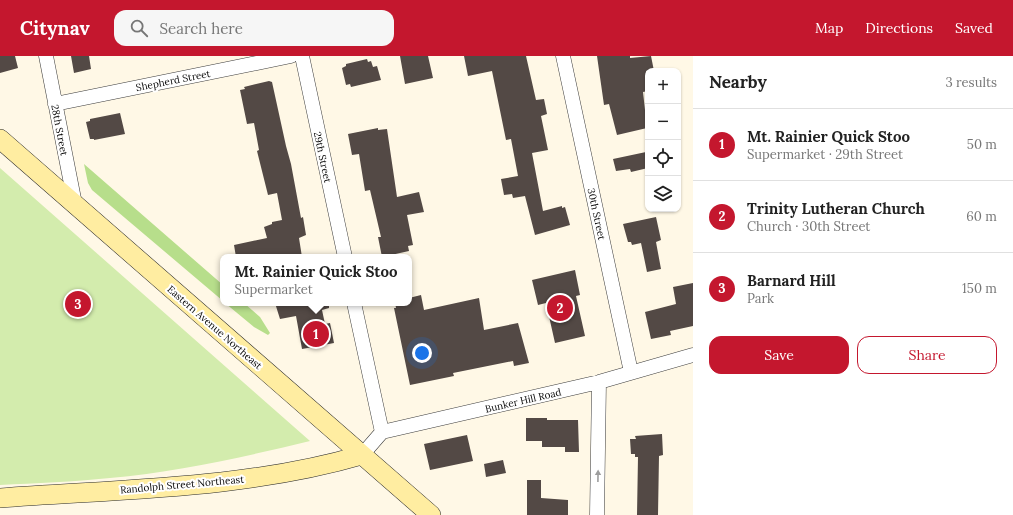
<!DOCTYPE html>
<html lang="en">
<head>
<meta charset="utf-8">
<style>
  :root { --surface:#fff; --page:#f6f6f6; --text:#222; --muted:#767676; --line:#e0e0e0; --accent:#c4172e }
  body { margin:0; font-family:Lora,serif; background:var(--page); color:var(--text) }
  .controls { position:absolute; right:12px; top:12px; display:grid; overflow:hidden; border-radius:8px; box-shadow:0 1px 3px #0004 }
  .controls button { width:36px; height:36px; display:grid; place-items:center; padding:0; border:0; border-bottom:1px solid var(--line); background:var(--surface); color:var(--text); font:20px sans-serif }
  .you { position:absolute; left:422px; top:297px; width:14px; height:14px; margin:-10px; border:3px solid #fff; border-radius:50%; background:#1a73e8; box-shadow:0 0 0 6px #1a73e833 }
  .badge { display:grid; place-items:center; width:26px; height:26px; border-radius:50%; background:var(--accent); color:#fff; font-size:13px; font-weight:700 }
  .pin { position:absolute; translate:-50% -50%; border:2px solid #fff; box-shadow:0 1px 4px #0006 }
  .popup { position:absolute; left:220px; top:198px; width:192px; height:52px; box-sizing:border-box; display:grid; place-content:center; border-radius:8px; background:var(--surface); filter:drop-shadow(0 1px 3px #0005); font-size:13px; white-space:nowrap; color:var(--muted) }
  .popup b { font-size:15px; color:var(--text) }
  .popup::after { content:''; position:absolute; left:50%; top:100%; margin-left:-8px; border:8px solid transparent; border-top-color:var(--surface) }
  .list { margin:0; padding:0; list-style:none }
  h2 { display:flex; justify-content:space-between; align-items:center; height:52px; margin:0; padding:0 16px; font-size:17px }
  h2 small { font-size:13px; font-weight:400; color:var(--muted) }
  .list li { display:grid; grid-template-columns:26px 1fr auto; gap:12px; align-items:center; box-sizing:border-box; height:72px; padding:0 16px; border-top:1px solid var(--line) }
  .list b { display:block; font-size:15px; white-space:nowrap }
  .list p { margin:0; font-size:13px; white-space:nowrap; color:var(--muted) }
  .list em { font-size:13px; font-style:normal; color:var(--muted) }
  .actions { display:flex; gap:8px; padding:12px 16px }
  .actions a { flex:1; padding:9px 0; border:1px solid var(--accent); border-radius:12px; text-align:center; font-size:14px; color:var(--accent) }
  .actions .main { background:var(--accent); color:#fff }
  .icon { flex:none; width:22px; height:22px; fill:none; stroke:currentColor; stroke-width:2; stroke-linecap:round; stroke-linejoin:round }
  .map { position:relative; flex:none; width:693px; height:459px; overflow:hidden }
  header { display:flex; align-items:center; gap:24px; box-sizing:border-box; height:56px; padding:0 20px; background:var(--accent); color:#fff }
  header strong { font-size:19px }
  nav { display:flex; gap:22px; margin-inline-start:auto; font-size:14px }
  .search { width:280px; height:36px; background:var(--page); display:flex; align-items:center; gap:10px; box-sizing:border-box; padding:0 14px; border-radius:12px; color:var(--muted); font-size:15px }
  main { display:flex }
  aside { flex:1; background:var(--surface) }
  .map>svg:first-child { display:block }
  .green { fill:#d3ecad }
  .forest { fill:#b7de8b }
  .building { fill:#534945 }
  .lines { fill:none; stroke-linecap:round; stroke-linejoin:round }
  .street-casing { stroke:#3c3c3c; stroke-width:15 }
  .secondary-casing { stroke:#2b2b2b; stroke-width:20 }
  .street { stroke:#fff; stroke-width:14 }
  .secondary { stroke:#ffeda1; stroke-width:19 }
  .oneway { fill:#9d9d9d }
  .labels { text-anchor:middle; stroke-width:4; stroke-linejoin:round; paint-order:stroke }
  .street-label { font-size:10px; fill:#090909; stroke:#fff }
</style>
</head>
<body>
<header>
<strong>Citynav</strong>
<div class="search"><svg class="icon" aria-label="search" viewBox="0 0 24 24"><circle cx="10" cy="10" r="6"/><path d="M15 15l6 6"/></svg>Search here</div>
<nav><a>Map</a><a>Directions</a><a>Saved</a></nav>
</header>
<main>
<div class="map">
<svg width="693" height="459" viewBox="0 0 693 459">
  <rect width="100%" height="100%" fill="#fff8e6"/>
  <path class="green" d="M0,112L310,385C244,401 177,416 110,422C73,426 36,427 0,429Z"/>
  <path class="forest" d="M84,108L223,229V245L92,134L88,127Z
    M225,247H244L260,261L270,277L268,279L254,271Z"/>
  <path class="building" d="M0,0H15L18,12L0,17Z
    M71,0H89L91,13L74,17Z
    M400,0H428L433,22L405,28Z
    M464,0H526L536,44L544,43L547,58L541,60L548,94L532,97L543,155L562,150V152L565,151L570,169L535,179L525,140L513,142L512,138L504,139L501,123L518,120L511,83L506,84L492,15L468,20Z
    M597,0H630V2L651,0L654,15H646L648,35L643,36L647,72L617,79L609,48L604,49Z
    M367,3L368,6L371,5L373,11L377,10L381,24L351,31L350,28L346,29L342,12L346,10V8Z
    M269,25L272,26L286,90L291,108L301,162L303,161L306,179L299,182L302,201H236L234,189L267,182L264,171L272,168V166L282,164L277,137L268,139L257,95L259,94L254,67L247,68L240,34L245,33L244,31Z
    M120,57L125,78L94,84V83H90L86,66L90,65V63Z
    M378,72V74L387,73L397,141L419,136L424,156L407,159L413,189L408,190L409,195L382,201L378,181H381L370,134L365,135L359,98L352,99L348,78Z
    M646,96L648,112L631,116L630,113L616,115L613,103Z
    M656,161L661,184L656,186L661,213L647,216L641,187L632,189L631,186H628L623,168Z
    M575,214L580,239L576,240L585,280L555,287L546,247L538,249L532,224Z
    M693,227V270L670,275L671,279L651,283L645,256L676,248L673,231Z
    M421,239L424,254L479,242L484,274L518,267L529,307L514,310L513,305L453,317L454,320L410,329L394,252H396L395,247H409V242Z
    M275,247H329V252L322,254L325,268L330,267L334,287L302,293L296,260L280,263Z
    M526,362H547V364H578L579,396H565V391H542V385H526Z
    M662,378L663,399L659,400L658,459H637L638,401H635V398H631L630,383H636L635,380Z
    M467,379L473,405L430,414L424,388Z
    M503,404L506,417L486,421L484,408Z
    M527,424H541V442L568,444V459H527Z"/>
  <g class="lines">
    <g class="street-casing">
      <path id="street" d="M46,0L75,148
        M302,0L345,201
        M563,0L631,316
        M55,48L291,0
        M354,247L382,376
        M362,399L382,376L599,326L693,299
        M597,459L599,326"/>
    </g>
    <g class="secondary-casing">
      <path id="secondary" d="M0,83L431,459
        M0,442C120,433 246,433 362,399"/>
    </g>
    <use href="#street" class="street"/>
    <use href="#secondary" class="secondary"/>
  </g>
  <defs><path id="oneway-solid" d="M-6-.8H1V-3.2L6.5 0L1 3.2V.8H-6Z"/></defs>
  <use class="oneway" href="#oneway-solid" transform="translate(598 420) rotate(-89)"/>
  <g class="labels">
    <g class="street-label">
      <text transform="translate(173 24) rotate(-11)" y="4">Shepherd Street</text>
      <text transform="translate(60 74) rotate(79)" y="4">28th Street</text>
      <text transform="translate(323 101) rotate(78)" y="4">29th Street</text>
      <text transform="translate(597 158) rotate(78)" y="4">30th Street</text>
      <text transform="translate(215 271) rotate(41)" y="4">Eastern Avenue Northeast</text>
      <text transform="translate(523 344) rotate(-13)" y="4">Bunker Hill Road</text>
      <text transform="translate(182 428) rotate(-5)" y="4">Randolph Street Northeast</text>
    </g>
  </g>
</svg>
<div class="controls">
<button>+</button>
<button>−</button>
<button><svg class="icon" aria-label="locate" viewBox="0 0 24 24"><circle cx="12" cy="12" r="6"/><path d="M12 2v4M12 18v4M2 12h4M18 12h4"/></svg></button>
<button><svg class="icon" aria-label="layers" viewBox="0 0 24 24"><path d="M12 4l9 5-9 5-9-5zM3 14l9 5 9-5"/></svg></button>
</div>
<div class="you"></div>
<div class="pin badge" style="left:316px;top:278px">1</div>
<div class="popup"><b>Mt. Rainier Quick Stoo</b>Supermarket</div>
<div class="pin badge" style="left:560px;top:252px">2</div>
<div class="pin badge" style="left:78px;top:248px">3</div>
</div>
<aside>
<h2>Nearby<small>3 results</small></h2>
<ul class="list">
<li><span class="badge">1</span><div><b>Mt. Rainier Quick Stoo</b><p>Supermarket · 29th Street</p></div><em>50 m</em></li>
<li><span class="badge">2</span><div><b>Trinity Lutheran Church</b><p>Church · 30th Street</p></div><em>60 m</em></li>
<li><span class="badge">3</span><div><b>Barnard Hill</b><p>Park</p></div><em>150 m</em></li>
</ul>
<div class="actions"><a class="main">Save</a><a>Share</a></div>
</aside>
</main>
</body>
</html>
